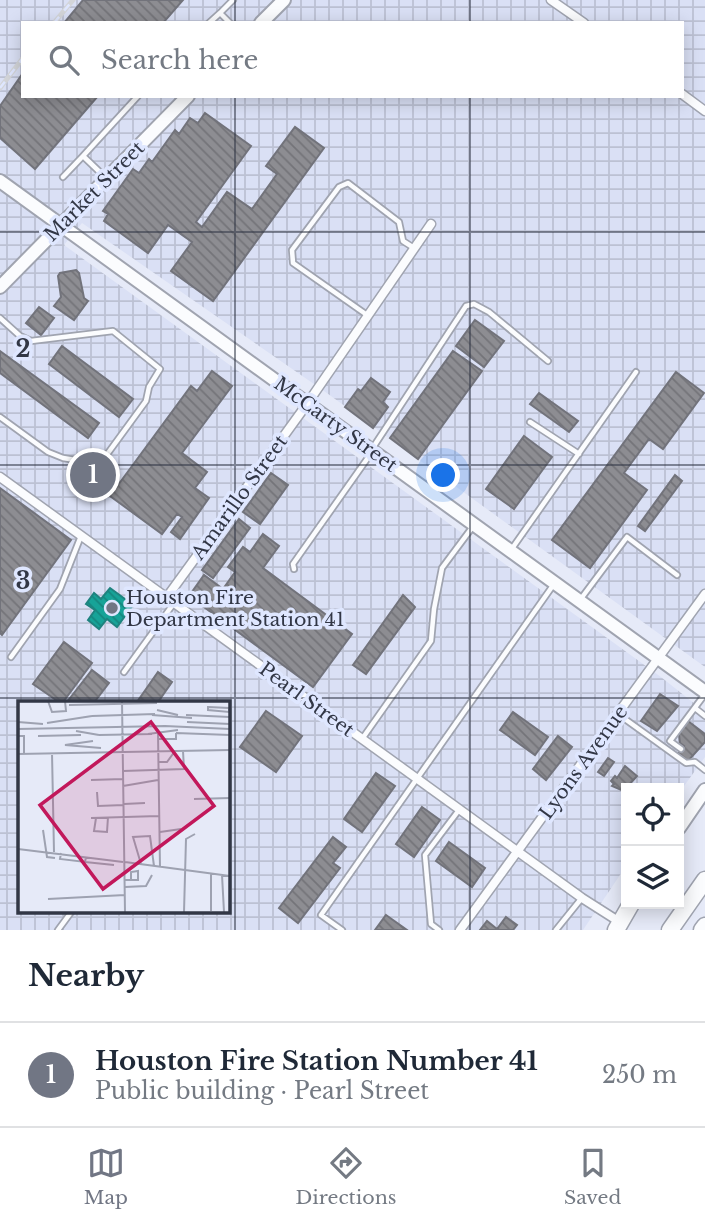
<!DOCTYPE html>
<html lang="en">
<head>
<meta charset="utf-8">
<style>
  :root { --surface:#fff; --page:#f2f2f3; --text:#1f2937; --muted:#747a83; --line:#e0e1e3; --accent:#717684 }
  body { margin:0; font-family:"Libre Baskerville",serif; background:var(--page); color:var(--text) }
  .controls { position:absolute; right:21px; bottom:21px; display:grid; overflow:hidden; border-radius:0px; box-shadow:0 4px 18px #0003 }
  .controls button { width:63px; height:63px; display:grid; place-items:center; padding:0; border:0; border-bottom:2px solid var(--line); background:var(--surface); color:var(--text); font:35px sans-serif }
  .you { position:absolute; left:444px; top:476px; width:24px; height:24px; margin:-18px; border:5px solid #fff; border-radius:50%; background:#1a73e8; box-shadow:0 0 0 10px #1a73e833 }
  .badge { display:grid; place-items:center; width:46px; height:46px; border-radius:50%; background:var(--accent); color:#fff; font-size:23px; font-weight:700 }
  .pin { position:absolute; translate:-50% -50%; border:4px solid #fff; box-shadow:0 2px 7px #0006 }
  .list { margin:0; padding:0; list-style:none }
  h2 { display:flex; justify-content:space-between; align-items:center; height:91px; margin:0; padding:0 28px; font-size:30px }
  h2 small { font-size:23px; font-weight:400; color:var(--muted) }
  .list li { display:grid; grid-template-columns:46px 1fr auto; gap:21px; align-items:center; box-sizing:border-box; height:105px; padding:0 28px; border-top:2px solid var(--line) }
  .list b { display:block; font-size:26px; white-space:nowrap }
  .list p { margin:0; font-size:23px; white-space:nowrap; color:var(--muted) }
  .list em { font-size:23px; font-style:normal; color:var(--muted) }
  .icon { flex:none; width:38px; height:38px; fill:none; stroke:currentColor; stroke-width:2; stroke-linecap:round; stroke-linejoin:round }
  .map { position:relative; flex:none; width:705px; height:930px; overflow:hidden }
  .search { position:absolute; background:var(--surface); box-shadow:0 4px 18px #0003; left:21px; right:21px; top:21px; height:77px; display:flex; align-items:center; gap:18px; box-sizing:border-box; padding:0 24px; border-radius:0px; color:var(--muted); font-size:26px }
  .sheet { height:196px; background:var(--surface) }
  nav { display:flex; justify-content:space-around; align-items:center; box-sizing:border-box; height:98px; border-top:2px solid var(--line); background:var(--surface); font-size:19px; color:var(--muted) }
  nav a { display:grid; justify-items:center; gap:4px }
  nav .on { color:var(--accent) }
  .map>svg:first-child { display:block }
  .industrial { fill:url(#industrial-grid); fill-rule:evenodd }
  .public { fill:url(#public-back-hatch); stroke:#1f837f; stroke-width:2 }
  .industry { fill:url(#industry-back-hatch); stroke:#72737b; stroke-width:2 }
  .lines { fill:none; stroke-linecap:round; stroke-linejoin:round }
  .lane-casing { stroke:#a0a4b0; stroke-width:8 }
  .street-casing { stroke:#a0a4b0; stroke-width:11 }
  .secondary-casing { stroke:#a0a4b0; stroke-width:16 }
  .highway-casing { stroke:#a0a4b0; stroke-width:19 }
  .lane { stroke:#fbfcfe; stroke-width:4.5 }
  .street { stroke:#fbfcfe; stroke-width:8 }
  .secondary { stroke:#fbfcfe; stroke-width:12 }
  .highway { stroke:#fbfcfe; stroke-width:16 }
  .rail-casing { stroke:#d3d5d9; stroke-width:5 }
  .rail { stroke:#dfe7ff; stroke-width:2.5; stroke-dasharray:8; stroke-linecap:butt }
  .grid { fill:none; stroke:#323746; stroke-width:2; stroke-opacity:0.55 }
  .poi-dot { fill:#717684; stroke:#dfe7ff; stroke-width:2.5 }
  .labels { text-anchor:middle; stroke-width:7; stroke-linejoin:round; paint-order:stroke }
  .street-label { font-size:19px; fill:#323746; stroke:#dfe7ff }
  .poi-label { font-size:19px; fill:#323746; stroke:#dfe7ff; text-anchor:start }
  .inset-road { fill:none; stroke:#9ea2b1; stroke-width:2 }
  .view { fill:#c2185b; fill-opacity:0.15; stroke:#c2185b; stroke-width:3.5 }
  .inset-edge { fill:none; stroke:#323746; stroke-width:3.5 }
  .grid-label { font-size:23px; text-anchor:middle; font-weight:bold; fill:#323746; stroke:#dfe7ff; stroke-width:7; stroke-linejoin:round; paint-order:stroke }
</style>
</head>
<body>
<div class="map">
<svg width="705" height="930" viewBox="0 0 705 930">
  <defs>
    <pattern id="industrial-grid" width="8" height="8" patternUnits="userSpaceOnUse" patternTransform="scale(1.75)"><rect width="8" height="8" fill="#dae0f5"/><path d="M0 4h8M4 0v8" fill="none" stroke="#bcc1d3"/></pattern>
    <pattern id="public-back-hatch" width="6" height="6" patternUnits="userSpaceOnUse" patternTransform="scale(1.75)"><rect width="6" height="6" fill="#17a398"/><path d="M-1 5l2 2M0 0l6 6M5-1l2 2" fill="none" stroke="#15867e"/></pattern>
    <pattern id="industry-back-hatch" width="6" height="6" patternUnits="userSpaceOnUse" patternTransform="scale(1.75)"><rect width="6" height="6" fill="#8d8d92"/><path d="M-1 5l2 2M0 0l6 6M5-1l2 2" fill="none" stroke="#747479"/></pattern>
  </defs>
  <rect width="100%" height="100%" fill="#e6eaf8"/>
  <path class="industrial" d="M0,0H705V667L324,391L82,223L64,245L661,677L705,712V757L679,793V788H626V866L583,930H0ZM23,23H682V96H23ZM19,702H228V911H19Z"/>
  <path class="public" d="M110,588L133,605L117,627L107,619L99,629L88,620L95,610L86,604L94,593L101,599Z"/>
  <path class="industry" d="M83,0H183L163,23H64Z
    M23,73V96H98L35,169L0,138V106Z
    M205,113L251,146L196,222L202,227L227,192L252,209L277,174L266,166L295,127L324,148L213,301L171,271L192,242L168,225L148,253L104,221L108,214L103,211L133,169L139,173L149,159L152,162L175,130L179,134L190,118L198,123Z
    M76,270L79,273L84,298L88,301L74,320L54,306L61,297L58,276L60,273Z
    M39,307L54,318L41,335L26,323Z
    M475,320L504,341L484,367L456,346Z
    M62,346L133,399L119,417L49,364Z
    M0,351L99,423L88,438L0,373Z
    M453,351L482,371L418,459L390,438Z
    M212,371L232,386L182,453L207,472L195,488L209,498L180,539L171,532L182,517L177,514L162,534L110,496L191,386L197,391Z
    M676,372L704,393L663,449L649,439L624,473L647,490L590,568L552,540Z
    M371,378L390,392L383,402L388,407L373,428L345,407L358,389L361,391Z
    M539,393L578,421L569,432L530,404Z
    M524,436L552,457L514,509L486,489Z
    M271,473L288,485L260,524L243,512Z
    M675,475L682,481L645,531L638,526Z
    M0,488L71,540L2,635L0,633Z
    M239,519L250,528L213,578L202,570Z
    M263,534L279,546L263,568L352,634L313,687L189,596L204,575L223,589L235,572L228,567L243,547L250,552Z
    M403,595L415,607L366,674L353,665Z
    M64,642L92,663L63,702H59L33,684Z
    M92,670L109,683L96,700L99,702H67Z
    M158,672L172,682L158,702H137Z
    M660,694L678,706L657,731L641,721Z
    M266,711L302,736L276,772L240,747Z
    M513,712L548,737L535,755L500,730Z
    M688,721L705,734V742L688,761L678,754L684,746L680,743L679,734Z
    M558,736L572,747L546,780L533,769Z
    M608,758L614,762L604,776L598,772Z
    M625,766L637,776L626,788V792L612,786L614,784L611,781L615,776L617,778Z
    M376,773L395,786L362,832L344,819Z
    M422,807L440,820L414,857L396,844Z
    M333,837L346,847L333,863L340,868L298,923L279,908Z
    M449,842L485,868L472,887L436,861Z
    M386,915L407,930H375Z
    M506,917L517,925L513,930H480L487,921L497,929Z"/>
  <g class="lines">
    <g class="lane-casing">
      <path id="lane" d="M209,23L220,13
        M230,23L220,13L233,0
        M83,156L138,96
        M63,177L83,156L106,178
        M367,315L293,263L292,250L339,187L348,183L399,222L403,241L414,248
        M0,318L20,336L31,341L113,331L160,369L149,387L146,401L100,464L63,458L48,452L0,417
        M530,422L579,454
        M372,449L466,306L474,304L489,312L548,361
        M511,550L636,372
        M294,569L293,564L372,452
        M580,600L627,537L677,575
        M11,657L60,589L81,536
        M124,672L174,603
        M695,708L705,716
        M618,714L686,763L695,762L705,770
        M362,739L431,641L434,609L442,568L474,525
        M681,749L670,741L705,694
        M58,930L72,911
        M342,930L321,915L554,584
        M439,930L431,924L425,855L459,810
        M556,930L581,899"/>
    </g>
    <g class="street-casing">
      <path id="street" d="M551,0L584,23
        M682,94L705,111
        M0,477L582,898L615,919
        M167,597L307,404L431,224
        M460,930L705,594"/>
    </g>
    <g class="secondary-casing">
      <path id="secondary" d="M261,23L284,0
        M0,181L705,692
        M0,287L188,96
        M679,828L705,790"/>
    </g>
    <g class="highway-casing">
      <path id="highway" d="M616,930L631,904
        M670,930L705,880
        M702,930L705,926"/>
    </g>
    <use href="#lane" class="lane"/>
    <use href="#street" class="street"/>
    <use href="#secondary" class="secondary"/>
    <use href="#highway" class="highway"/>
    <g class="rail-casing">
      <path id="rail" d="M54,23L73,0
        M0,88L23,58"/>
    </g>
    <use href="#rail" class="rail"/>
  </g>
  <path class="grid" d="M235,0V23M470,0V23M235,96V930M470,96V930M0,232H705M0,465H705M0,698H705"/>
  <circle class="poi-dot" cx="112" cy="608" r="7"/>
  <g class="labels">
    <g class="street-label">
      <text transform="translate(94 191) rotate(-45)" y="7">Market Street</text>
      <text transform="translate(336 424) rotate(36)" y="7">McCarty Street</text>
      <text transform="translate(239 497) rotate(-54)" y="7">Amarillo Street</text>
      <text transform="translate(307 699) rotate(36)" y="7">Pearl Street</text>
      <text transform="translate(583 762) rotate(-54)" y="7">Lyons Avenue</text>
    </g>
    <g class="poi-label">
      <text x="126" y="604">Houston Fire<tspan x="126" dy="22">Department Station 41</tspan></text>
    </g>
  </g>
  <g transform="translate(18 701)">
    <rect width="212" height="212" fill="#e6eaf8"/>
    <path class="inset-road" d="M30,0L34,11L48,10L47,0M104,0L107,211M51,4L139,2M190,6L211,7V11L190,9ZM139,9L160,14M134,14L174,17M168,14L212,16M74,15L137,13M0,21L25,23M169,21L212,23M29,22L74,15M0,28L147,25L212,28M58,30L81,34M140,32L142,166M158,32L212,34M130,33L160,29M81,34L134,33M0,35H6V53M20,35L63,34M140,38H158V32M75,40L47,44L83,47M34,52L36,151M0,53L212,49M140,61H149L157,50M105,70L166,68L165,50M73,79L105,78M105,85L140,79M79,91L80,105L106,104M176,98L212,97M106,103L127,102M73,117L141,115M78,117L76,130L89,131L90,116M25,129L29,156L37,157M142,131L163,128M0,148L105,161M43,152L42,158L67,161L68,156M67,161L96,164M107,161L212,175M123,163L115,136L132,135L136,165M193,173V210M204,174L206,211M107,179H120V170L113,171V179M107,186L128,185L134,174M30,198L107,194M166,211L168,138L177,133"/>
    <path class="view" d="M133,21L196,105L85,188L22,104Z"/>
    <rect width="212" height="212" class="inset-edge"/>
  </g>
  <g class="grid-label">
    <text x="23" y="357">2</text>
    <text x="23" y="589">3</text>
  </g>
</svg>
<div class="controls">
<button><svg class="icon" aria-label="locate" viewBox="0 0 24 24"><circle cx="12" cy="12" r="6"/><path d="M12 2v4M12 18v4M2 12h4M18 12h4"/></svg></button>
<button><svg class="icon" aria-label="layers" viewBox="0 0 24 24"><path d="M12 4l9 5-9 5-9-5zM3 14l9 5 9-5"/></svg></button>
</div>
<div class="you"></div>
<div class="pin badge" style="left:93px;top:475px">1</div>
<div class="search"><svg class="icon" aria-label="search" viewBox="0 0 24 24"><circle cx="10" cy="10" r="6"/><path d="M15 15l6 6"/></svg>Search here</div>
</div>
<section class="sheet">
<h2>Nearby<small></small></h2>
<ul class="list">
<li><span class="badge">1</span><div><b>Houston Fire Station Number 41</b><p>Public building · Pearl Street</p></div><em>250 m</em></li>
</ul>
</section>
<nav>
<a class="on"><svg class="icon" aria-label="map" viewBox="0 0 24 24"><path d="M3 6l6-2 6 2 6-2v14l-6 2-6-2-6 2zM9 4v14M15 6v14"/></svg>Map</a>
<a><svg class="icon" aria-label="directions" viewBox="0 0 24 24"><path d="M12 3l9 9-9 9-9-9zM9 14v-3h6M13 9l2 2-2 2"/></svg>Directions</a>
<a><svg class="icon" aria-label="saved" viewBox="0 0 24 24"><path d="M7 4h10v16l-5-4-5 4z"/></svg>Saved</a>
</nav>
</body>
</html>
